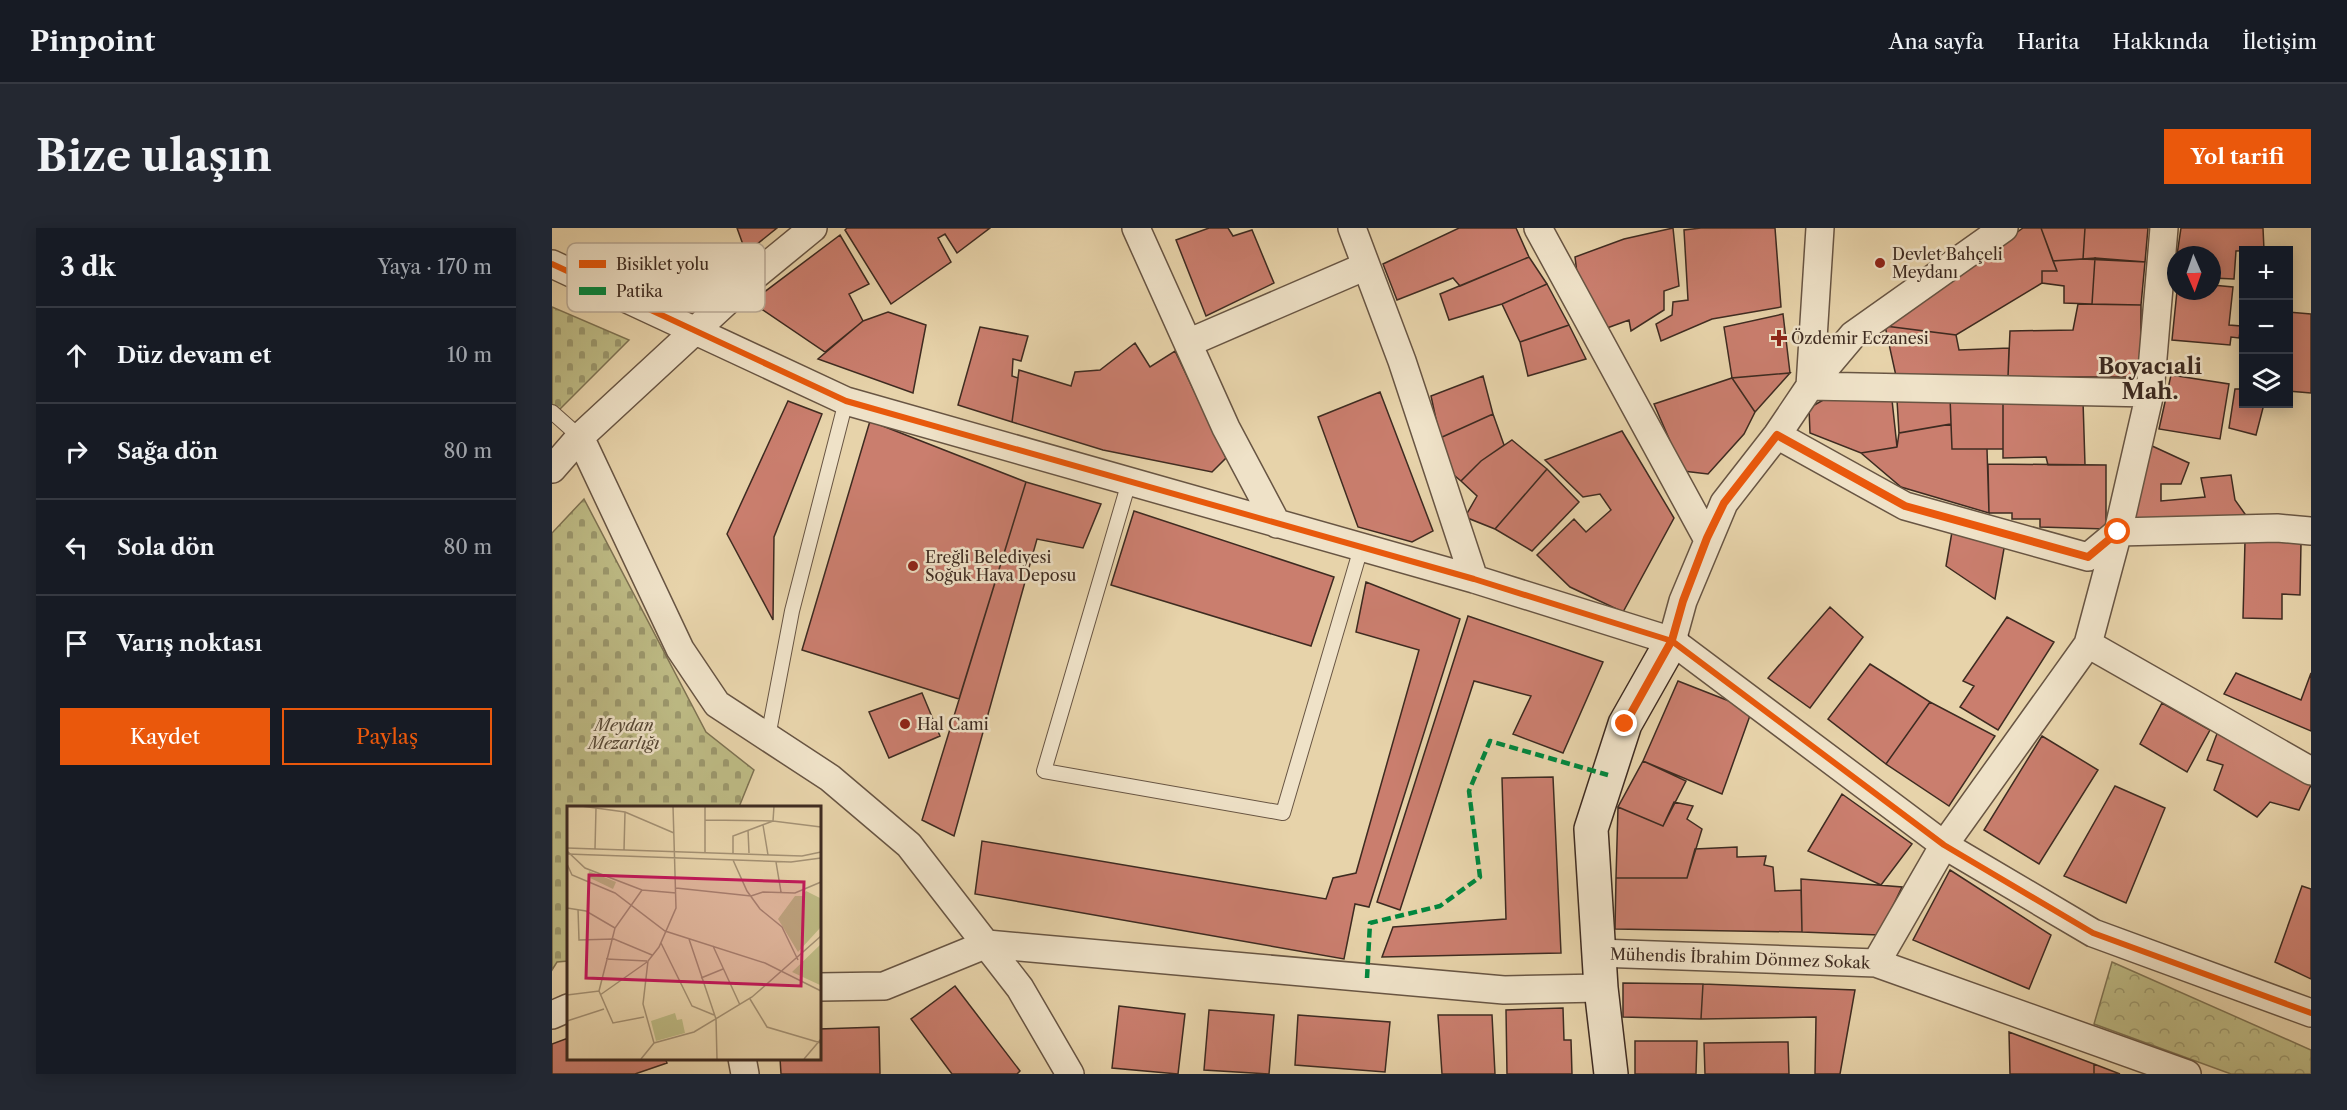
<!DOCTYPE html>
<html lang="tr">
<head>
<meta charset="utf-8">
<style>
  :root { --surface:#171b24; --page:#242831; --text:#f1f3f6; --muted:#9ea1a6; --line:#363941; --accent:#ea580c }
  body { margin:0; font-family:"Libre Caslon Text",serif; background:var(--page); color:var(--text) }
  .controls { position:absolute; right:18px; top:18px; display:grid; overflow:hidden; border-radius:0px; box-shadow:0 3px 15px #0003 }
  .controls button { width:54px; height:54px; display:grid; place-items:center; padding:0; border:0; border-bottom:2px solid var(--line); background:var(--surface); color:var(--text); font:30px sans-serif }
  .compass { position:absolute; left:1615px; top:18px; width:54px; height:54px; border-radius:50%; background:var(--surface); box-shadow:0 3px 15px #0003; rotate:178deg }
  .stop { position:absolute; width:18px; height:18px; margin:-14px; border:4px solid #ea580c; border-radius:50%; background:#fff }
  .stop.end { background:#ea580c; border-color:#fff; box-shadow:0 2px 6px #0008 }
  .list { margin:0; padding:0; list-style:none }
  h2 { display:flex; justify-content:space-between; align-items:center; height:78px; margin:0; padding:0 24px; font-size:26px }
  h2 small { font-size:20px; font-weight:400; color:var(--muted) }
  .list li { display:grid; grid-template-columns:39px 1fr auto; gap:18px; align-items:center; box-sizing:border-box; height:96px; padding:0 24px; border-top:2px solid var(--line) }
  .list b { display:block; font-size:22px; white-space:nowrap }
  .list em { font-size:20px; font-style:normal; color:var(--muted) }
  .actions { display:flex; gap:12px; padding:18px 24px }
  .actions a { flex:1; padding:14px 0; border:2px solid var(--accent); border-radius:0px; text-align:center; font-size:21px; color:var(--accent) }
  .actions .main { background:var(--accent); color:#fff }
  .icon { flex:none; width:33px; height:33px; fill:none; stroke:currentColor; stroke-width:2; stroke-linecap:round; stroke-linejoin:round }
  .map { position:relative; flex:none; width:1759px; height:846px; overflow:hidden; border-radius:0px }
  header { display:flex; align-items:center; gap:36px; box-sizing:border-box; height:84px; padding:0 30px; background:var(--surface); border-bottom:2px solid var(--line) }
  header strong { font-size:28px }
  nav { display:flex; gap:33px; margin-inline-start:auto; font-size:21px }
  .intro { display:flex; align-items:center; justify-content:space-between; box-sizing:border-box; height:144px; padding:0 36px }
  h1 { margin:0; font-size:42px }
  .button { padding:15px 27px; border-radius:0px; background:var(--accent); color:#fff; font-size:21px; font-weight:700 }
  main { display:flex; gap:36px; padding:0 36px }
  aside { flex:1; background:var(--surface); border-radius:0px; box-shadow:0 3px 15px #0003 }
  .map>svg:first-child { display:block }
  .cemetery { fill:url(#cemetery-stones); stroke:#7e7252; stroke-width:1.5 }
  .park { fill:url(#park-crowns); stroke:#7e7252; stroke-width:1.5 }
  .building { fill:#ca7e6e; stroke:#3e2b21; stroke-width:1.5 }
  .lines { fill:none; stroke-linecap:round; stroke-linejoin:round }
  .lane-casing { stroke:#685543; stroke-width:16 }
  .street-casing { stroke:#685543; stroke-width:30 }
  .secondary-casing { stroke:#3e2b21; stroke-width:36 }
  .lane { stroke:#efe2c8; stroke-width:14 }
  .street { stroke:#efe2c8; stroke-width:27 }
  .secondary { stroke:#efe2c8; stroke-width:33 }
  .quiet { stroke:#00873e; stroke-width:4.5; stroke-dasharray:9 4.5; stroke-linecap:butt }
  .cycleway-casing { stroke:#efe2c8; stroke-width:10 }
  .cycleway { stroke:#e8590c; stroke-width:6 }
  .route { stroke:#ea580c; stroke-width:8 }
  .poi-dot { fill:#8f2418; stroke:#efe2c8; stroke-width:2 }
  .labels { text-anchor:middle; stroke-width:5; stroke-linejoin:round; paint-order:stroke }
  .poi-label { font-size:16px; fill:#3e2b21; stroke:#efe2c8; text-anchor:start }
  .park-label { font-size:16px; font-style:italic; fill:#574835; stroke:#efe2c8 }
  .street-label { font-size:16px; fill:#3e2b21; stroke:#efe2c8 }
  .district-label { font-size:22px; font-weight:bold; fill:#3e2b21; stroke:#efe2c8 }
  .inset-road { fill:none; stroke:#a39073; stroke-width:1.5 }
  .view { fill:#c2185b; fill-opacity:0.15; stroke:#c2185b; stroke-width:3 }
  .inset-edge { fill:none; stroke:#3e2b21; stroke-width:3 }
  .key { fill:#efe2c8; stroke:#baab96; stroke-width:1.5 }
  .key-label { font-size:16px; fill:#3e2b21 }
</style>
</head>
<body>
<header>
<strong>Pinpoint</strong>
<nav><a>Ana sayfa</a><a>Harita</a><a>Hakkında</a><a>İletişim</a></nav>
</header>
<div class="intro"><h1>Bize ulaşın</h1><a class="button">Yol tarifi</a></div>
<main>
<aside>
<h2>3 dk<small>Yaya · 170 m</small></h2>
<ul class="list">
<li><svg class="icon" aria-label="ahead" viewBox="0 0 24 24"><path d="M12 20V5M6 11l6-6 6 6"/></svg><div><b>Düz devam et</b></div><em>10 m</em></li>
<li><svg class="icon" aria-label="right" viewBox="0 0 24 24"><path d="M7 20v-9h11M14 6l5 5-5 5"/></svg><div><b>Sağa dön</b></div><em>80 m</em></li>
<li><svg class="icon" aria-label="left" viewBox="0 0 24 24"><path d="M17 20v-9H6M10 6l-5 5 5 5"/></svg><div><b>Sola dön</b></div><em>80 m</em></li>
<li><svg class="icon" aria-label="arrive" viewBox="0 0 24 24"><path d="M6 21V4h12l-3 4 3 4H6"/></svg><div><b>Varış noktası</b></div></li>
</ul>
<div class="actions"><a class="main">Kaydet</a><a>Paylaş</a></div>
</aside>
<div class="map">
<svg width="1759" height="846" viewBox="0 0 1759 846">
  <defs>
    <pattern id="cemetery-stones" width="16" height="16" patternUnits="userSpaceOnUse" patternTransform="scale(1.5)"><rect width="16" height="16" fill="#bdba84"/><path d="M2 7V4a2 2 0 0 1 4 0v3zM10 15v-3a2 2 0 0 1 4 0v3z" fill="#9b976c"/></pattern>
    <pattern id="park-crowns" width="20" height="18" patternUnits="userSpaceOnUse" patternTransform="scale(1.5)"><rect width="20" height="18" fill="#bdba84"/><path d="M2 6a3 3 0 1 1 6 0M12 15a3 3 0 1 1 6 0" fill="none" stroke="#9b976c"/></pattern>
  </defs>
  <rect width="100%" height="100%" fill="#e7d3aa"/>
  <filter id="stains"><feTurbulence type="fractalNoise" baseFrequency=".00333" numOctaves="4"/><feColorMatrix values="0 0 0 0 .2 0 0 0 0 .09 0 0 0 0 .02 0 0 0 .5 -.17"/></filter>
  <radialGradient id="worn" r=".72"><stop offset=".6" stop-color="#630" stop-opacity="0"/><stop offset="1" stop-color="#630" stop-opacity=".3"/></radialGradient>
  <path class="cemetery" d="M0,79L77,112L0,189Z
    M32,271L154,504L202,542L187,579H16V733L5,734L0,742V305Z"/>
  <path class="park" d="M1560,734L1759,822V846H1679L1542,796Z"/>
  <path class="building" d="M185,0H225L194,25Z
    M295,0H438L405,25L393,6L386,10L399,34L339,76L293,2Z
    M657,0H676L681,8L700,2L722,55L654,88L624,12Z
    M907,0H964L977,29L908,58L901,50L845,72L831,36Z
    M1121,0L1127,58L1112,63V82L1079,103L1077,92L1055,100L1025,45L1023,29L1072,11Z
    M1149,0H1223L1229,79L1160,91L1109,113L1104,96L1120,87L1121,74L1136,72L1132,2Z
    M1471,0H1489L1505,43H1490V55L1404,107L1333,98Z
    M1489,0H1533L1531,31L1501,33Z
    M1533,0H1596L1593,34L1531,31Z
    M1629,0H1711L1712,22L1684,23L1682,51L1660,50V27H1625Z
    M288,7L317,56L297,66L311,93L273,124L199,74Z
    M977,29L995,56L950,76L897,92L888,66Z
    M1543,30L1593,34L1589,77L1540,76Z
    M1543,30L1540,76L1512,75V58L1490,55V43H1505L1501,33Z
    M995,56L1017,97L968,114L950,76Z
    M1660,57L1681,59L1677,97L1689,98L1687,110L1679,109L1678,117L1620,112L1625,63H1660Z
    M1526,76L1589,77V149H1456L1458,103L1521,102Z
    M336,84L374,97L361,165L266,131L311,93Z
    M1736,84L1759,86V165L1736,163Z
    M1231,86L1238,145L1180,150L1172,99Z
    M1017,97L1034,131L976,148L968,114Z
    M1333,98L1404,107L1407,122L1457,120L1456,149L1344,148Z
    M428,99L476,108L469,133L461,131L460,148L466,150L460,194L406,177Z
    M583,115L598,139L623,123L674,230L660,244L551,222L460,194L467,142L519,158L523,144L548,142Z
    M1238,145L1203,184L1180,150Z
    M1619,147L1677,156L1668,211L1607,201Z
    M931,148L941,186L888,210L879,168Z
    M1180,150L1203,184L1192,206L1156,246L1131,243L1102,176Z
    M1683,161H1692V176H1712L1704,207L1677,200Z
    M828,164L881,303L860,314L806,299L766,189Z
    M1398,169L1451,170V221H1400Z
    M1398,169L1399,196L1347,205L1345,172Z
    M1451,170L1531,173L1533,237H1496L1494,229L1451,230Z
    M1273,171L1340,172L1345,219L1309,225L1258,205L1257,180Z
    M236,173L270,186L222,309L221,392L175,306Z
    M941,186L952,217L929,233L909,253L896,242L888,210Z
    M318,193L474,254L407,471L250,422Z
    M1399,196L1400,221H1435L1437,285L1349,259L1309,225L1345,219L1347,205Z
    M1070,203L1122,290L1071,384L1018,359L985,327L1022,291L1034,304L1059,282L1048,266L1031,269L993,232Z
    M960,212L995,241L943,301L913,289L925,268L909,253L929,233Z
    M1598,217L1637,235L1629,256H1609V273L1653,269L1649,250L1679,247L1683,272L1698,293L1581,295Z
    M1436,236L1554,237V301L1488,299V291H1460V285H1437Z
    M995,241L1027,274L980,323L943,301Z
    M474,254L549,276L531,320L485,311L402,608L370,592Z
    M582,283L782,349L759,418L559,357Z
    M1400,304L1453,315L1443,371L1394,338Z
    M1693,313L1749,315L1748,367L1730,366V391L1691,390Z
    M814,354L908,391L817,679L803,676L792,731L423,666L430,613L774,671L781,650L804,645L867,422L804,404Z
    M1278,379L1311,409L1258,480L1216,450Z
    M916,388L1051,434L1011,525L961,506L979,468L922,453L848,682L825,674Z
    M1455,389L1502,414L1446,502L1408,479L1422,458L1411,453Z
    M1318,436L1378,474L1334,536L1276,491Z
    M1684,445L1749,472L1759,445V503L1672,466Z
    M1126,453L1200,482L1170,566L1091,533Z
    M370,465L388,508L337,530L317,484Z
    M1378,474L1443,508L1397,578L1334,536Z
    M1610,475L1658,502L1635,544L1588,516Z
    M1666,503L1759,557L1747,582L1718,574L1705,589L1662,562L1671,537L1655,532Z
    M1490,508L1546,542L1487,636L1432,602Z
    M1091,533L1134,553L1111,598L1066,579Z
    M1001,549L1009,725L830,729L841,699L954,691L950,550Z
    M1563,558L1613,580L1574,675L1512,648Z
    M1290,566L1360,616L1329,657L1256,623Z
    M1122,574L1141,578L1135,591L1150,601L1135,650H1064L1066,579L1111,598Z
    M1185,619V629L1214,628L1212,637L1221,639L1223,663L1249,662L1250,704L1063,701L1064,650H1135L1143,621Z
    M1398,642L1499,707L1477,761L1361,712Z
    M1249,651L1350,659L1327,707L1250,704Z
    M1750,658L1759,661V751L1723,734Z
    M1071,755L1151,756L1149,791L1071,789Z
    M1151,756L1303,762L1288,846H1263L1264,789L1149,791Z
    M403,758L468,843L465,846H400L359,791Z
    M567,778L633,786L626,846L560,840Z
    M1011,780L1012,812H1019L1020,846H955L954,782Z
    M657,782L722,787L717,846L652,842Z
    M746,787L838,794L833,844L743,837Z
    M886,787H940L943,846H890Z
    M327,799L328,846H229L228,830H267V801Z
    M1457,804L1542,836V846H1458Z
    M16,810V830H113L115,835L83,846H0V816Z
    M1083,813H1145L1144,846H1083Z
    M1236,814L1237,846H1153L1152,815Z
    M125,830H168V832L125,831Z
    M1542,836L1568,846H1542Z"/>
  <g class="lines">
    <g class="lane-casing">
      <path id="lane" d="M0,184L28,209
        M577,254L492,543L731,585L809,320
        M216,509L240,383L294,173"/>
    </g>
    <g class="street-casing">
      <path id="street" d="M584,0L674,200L725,296
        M800,0L850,133L922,351
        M986,0L1155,310
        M0,36L294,173L922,351L1120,413L1392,617L1541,705L1759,785
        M636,115L814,38
        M1258,158L1598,165
        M1258,158L1301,107L1452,0
        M1225,207L1353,278L1536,329L1566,304L1725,300L1759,303
        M28,209L128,421L165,476L278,550L357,617L468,760L518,846
        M0,241L28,209L200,50L261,0
        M1120,413L1131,373L1172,275L1225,207L1258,158L1268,0
        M1536,416L1759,543
        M1046,725L1324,735L1635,846
        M1324,735L1392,617L1536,416L1566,304L1598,165L1612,0
        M267,759L332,758L435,716L952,762L1049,760
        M0,787L16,780
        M190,830L193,846"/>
    </g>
    <g class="secondary-casing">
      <path id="secondary" d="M1059,846L1049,760L1039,601L1073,496L1120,413"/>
    </g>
    <use href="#lane" class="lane"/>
    <use href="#street" class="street"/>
    <use href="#secondary" class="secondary"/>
    <path class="quiet" d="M815,750L818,695L888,678L928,649L917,563L938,513L1056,547"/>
    <g class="cycleway-casing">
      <path id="cycleway" d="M0,36L294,173L922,351L1120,413L1392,617L1541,705L1759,785"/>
    </g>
    <use href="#cycleway" class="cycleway"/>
  </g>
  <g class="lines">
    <path class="route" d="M1073,496L1120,412L1131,373L1155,310L1172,275L1225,207L1353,278L1536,329L1566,304"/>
  </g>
  <g class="poi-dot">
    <circle cx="1328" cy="35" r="6"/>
    <path d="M1224 101h6v6h6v6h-6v6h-6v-6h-6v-6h6z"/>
    <circle cx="361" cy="338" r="6"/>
    <circle cx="353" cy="496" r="6"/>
  </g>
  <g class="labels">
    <g class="poi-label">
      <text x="1340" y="32">Devlet Bahçeli<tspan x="1340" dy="18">Meydanı</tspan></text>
      <text x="1239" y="116">Özdemir Eczanesi</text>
      <text x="373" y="335">Ereğli Belediyesi<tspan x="373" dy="18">Soğuk Hava Deposu</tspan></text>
      <text x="365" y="502">Hal Cami</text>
    </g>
    <g class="park-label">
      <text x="72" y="503">Meydan<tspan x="72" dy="18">Mezarlığı</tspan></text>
    </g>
    <g class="street-label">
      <text transform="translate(1188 730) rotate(2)" y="6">Mühendis İbrahim Dönmez Sokak</text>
    </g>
    <g class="district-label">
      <text x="1598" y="146">Boyacıali<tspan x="1598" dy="25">Mah.</tspan></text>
    </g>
  </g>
  <g transform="translate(15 578)">
    <rect width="254" height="254" fill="#e7d3aa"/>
    <path d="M239,85L253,92V122L231,146L211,113L228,90H236ZM253,139V179L225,166Z" fill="#bdba84"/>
    <path d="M22,65L49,76L46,83L21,71ZM108,207L110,214L115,213L118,227L89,235L84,215Z" fill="#bdba84"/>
    <path class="inset-road" d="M14,0L58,6L107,27M138,14L206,15L207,0M196,19L201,49M181,24L182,47M0,42L235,50L254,46M28,43L29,2M57,44L58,6M0,45L18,62L75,84L109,87M138,46V0M166,47V30L206,15L254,21M0,48L224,56L254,52M166,54L180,85L193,103L215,121L231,154M209,56L214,86M0,58L5,69L48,87L98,125L198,157L254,185M109,82L184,90L196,86L228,87L254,76M0,102L19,105L48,122M11,103L12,134L47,133L85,149M122,133L149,213L150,253M94,137L125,200L147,209M146,140L173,199M39,153L80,155M134,172L156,163M32,185L48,122L75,84M0,189L32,185L46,217L77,211M33,189L80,156M183,193L200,221L254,237M0,215L37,203M87,237L76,198L81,155L92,141L109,102L106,0M74,253L87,237L127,226L185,191L254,130M237,253L254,233"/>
    <path class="view" d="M22,69L237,76L234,180L19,172Z"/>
    <rect width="254" height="254" class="inset-edge"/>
  </g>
  <rect x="15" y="15" width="198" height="69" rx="9" class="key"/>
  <rect x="27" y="32" width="27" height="8" fill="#e8590c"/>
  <rect x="27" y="59" width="27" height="8" fill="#00873e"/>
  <g class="key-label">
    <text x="64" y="42">Bisiklet yolu</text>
    <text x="64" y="69">Patika</text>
  </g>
  <rect width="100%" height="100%" filter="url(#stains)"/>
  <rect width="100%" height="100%" fill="url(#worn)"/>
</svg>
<div class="controls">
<button>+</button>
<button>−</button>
<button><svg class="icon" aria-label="layers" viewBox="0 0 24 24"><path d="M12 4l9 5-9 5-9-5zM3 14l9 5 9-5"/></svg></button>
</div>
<svg class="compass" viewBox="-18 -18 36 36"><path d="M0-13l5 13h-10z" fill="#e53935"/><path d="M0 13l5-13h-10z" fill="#9ea1a6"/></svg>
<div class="stop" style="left:1566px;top:304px"></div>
<div class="stop end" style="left:1073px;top:496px"></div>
</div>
</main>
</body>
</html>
